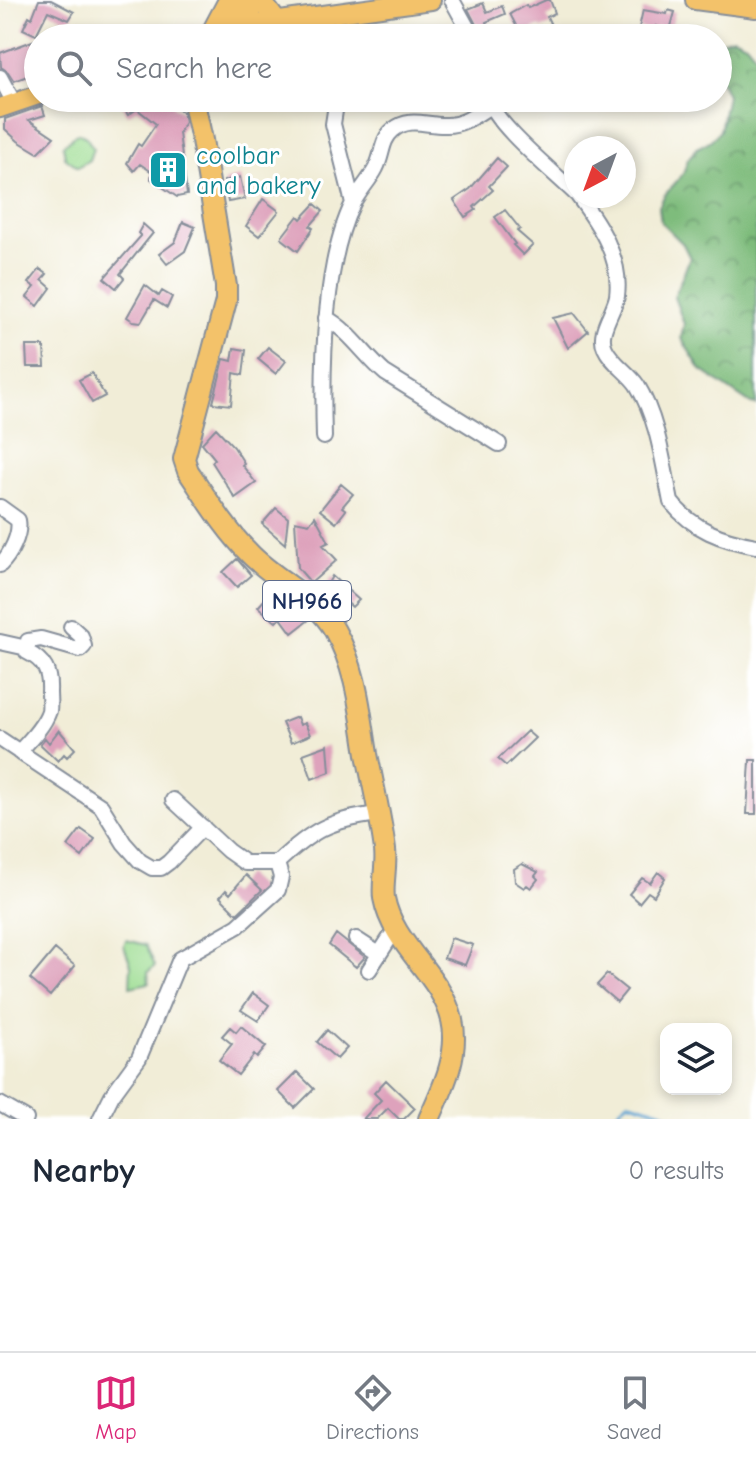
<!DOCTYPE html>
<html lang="en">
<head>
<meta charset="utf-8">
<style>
  :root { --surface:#fff; --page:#f2f2f3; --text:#1f2937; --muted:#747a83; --line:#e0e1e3; --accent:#db2777 }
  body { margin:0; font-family:"Comic Neue",sans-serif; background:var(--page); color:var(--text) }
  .controls { position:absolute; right:24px; bottom:24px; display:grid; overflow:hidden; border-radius:16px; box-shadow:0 4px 12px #0003 }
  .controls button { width:72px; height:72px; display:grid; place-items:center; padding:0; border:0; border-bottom:2px solid var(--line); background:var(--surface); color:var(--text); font:40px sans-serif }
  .compass { position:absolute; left:564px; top:136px; width:72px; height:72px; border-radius:50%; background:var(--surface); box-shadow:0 4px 12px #0003; rotate:221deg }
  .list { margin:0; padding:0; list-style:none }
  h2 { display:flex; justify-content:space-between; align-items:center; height:104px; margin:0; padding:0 32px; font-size:34px }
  h2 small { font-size:26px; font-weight:400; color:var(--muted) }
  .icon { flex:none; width:44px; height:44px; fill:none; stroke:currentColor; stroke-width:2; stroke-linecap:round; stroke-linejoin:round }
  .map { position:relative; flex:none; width:756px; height:1119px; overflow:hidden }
  .search { position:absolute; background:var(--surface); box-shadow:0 4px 12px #0003; left:24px; right:24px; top:24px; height:88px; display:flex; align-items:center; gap:20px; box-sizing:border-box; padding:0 28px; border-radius:44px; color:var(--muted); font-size:30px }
  .sheet { height:232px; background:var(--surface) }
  nav { display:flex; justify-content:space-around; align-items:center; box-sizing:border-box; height:112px; border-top:2px solid var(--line); background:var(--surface); font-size:22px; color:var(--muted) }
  nav a { display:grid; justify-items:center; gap:4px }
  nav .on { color:var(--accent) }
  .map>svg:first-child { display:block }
  .green { fill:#9ddd92; stroke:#5c8678; stroke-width:2 }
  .forest { fill:url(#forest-crowns); stroke:#4c766d; stroke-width:2 }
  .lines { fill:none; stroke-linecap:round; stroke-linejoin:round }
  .stream { stroke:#5fa5d4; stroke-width:3 }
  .building { fill:#dea2bc }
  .minor-casing { stroke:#868e9a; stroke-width:18 }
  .major-casing { stroke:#868e9a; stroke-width:22 }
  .highway-casing { stroke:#868e9a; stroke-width:24 }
  .minor { stroke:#fff; stroke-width:14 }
  .major { stroke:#f3c26a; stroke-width:18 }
  .highway { stroke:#f3c26a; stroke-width:20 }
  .labels { text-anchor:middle; stroke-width:6; stroke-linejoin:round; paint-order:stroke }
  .shield { fill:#fff; stroke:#5f6d8e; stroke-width:2 }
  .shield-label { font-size:24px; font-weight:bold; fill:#1b2f5e }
  .culture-label { font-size:26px; fill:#0d838f; stroke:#fff; text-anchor:start }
</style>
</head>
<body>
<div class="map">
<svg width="756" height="1119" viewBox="0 0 756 1119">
  <defs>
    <pattern id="forest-crowns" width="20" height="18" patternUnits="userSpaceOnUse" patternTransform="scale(2)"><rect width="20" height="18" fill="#7ebc7c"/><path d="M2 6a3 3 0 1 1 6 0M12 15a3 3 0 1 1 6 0" fill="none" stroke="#669969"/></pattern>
  </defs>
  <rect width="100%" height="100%" fill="#fff"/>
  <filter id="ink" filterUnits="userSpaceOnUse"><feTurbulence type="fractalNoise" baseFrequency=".0125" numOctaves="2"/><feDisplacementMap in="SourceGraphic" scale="16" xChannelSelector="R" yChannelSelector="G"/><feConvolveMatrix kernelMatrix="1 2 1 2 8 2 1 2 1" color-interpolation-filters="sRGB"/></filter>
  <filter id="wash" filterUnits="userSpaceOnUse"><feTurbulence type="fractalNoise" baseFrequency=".006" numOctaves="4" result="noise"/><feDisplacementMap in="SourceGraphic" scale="32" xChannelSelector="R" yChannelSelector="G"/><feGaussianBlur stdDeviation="1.8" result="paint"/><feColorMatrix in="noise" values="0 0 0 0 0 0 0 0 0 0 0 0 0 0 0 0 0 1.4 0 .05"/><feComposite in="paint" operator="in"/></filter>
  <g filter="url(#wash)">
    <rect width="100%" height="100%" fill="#f1edd7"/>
    <path class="green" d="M78,133L86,137L93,148L89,160L78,167L65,157L63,145Z
      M126,940L146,945L155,966L148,972L149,983L130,987L131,965L124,946Z"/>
    <path class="forest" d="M733,37L746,43L756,55V405L751,404L701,370L681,338L684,324L674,297L690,258L683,244L661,222L659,207L664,196L683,174L688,159L697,148L710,141L720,131L727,95L718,76V44L720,41Z"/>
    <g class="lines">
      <path class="stream" d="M610,1119L628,1101L663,1112L677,1119"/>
    </g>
    <g id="blocks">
      <path class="building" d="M39,0H51L74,12L69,20L48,11L36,35L23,29L29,16L32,18Z
        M546,0H550L555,13L547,17L551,25L541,29L540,26L521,35L510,14L526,5L528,8Z
        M483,3L487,12L502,6L505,14L486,22L493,38H483L468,9Z
        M643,10L667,14L668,10L675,12L670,30L656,26V31L639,28Z
        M38,39V72L14,81L8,72L1,67L0,53Z
        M117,98H179L172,106L183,112L185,122L179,133L187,195L177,197L151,179L152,172L140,164L134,171L127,163L138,144L141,146L156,124L137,109L128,115Z
        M42,106L45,115L29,120L54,137L38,153L18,141L5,129V119Z
        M497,158L507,167L489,186L493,190L474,207L476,210L465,217L454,200L470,189Z
        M240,177L245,199L228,202L224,181Z
        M263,199L279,211L259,236L246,226Z
        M315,204L323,211L310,226L313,228L298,251L281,238L298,216L301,219Z
        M505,210L520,229L517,231L533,245L523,255L513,245L515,244L495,217Z
        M183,222L195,227L185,251L167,264L159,254L175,242Z
        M143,224L153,233L120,274L124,278L116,288L104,278L141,236L138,233Z
        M40,269L47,274L42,280L51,288L38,306L27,297L35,287L29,283Z
        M145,285L159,296L162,291L172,297L167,308L154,300L141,322L133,321L127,317Z
        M574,313L588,331L568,348L553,318Z
        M26,346H44L45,367H27Z
        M268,347L286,361L276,374L258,359Z
        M234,348L246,350L243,375L234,373L231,405L213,403L224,359L232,361Z
        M92,373L105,396L92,403L79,380Z
        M216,428L234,447L244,463L242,465L256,483L235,498L212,462L215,459L202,443Z
        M341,484L353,494L342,507L346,510L336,523L320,510Z
        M276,508L288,518L285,544L262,524Z
        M315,516L329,542L323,545L337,560L311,583L298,568L295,521L309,524Z
        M237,559L251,575L237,587L223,572Z
        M332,576L359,600L352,607L327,585Z
        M273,590L310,619L292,633L280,617L276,622L258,607Z
        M297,717L300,725L305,723L310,735L291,743L282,723Z
        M59,730L75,749L67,757L64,754L58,761L40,744L45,738L49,743Z
        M527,731L535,738L506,766L498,759Z
        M328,745L330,772L312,779L303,754Z
        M750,760H756V814H747Z
        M81,829L95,839L82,857L68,846Z
        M522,864L538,872L535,876L538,879L531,888L527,885L524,888L515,882L514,869Z
        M658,872L665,878L654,896L648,892L639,903L629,894L642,878L650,883Z
        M246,875L262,890L237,914L220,897L226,890L230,894Z
        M336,934L365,957L356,967L329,945Z
        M451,938L473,945L465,965L444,958Z
        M55,949L75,966L50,996L30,979Z
        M607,974L627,990L617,1002L597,985Z
        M253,993L269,1005L258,1021L241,1010Z
        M241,1026L266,1047L257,1058L254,1055L238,1075L219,1060L232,1044L222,1036L230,1027L236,1032Z
        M327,1030L347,1048L337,1059L317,1042Z
        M297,1072L314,1089L295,1108L278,1091Z
        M386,1080L415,1108L404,1119H399L388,1108L377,1119H363L381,1100L374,1093Z"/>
    </g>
  </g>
  <g filter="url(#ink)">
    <use href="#blocks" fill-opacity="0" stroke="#868e9a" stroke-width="2"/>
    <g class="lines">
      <g class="minor-casing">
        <path id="minor" d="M452,0L473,38
          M308,16L318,38
          M0,77L14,103
          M337,98L333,124L353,203
          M488,98C493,123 556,174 576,194
          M578,196C599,224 622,258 617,296C614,312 597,332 605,348C611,362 628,372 637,385C658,419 663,463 671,502C693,530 723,540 756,546
          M326,318C350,331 364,355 385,373L499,444
          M324,437C322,370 323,264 353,203C359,191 370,180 376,168C383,155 381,140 393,130C410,116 427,126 446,125C463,125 476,115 490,106
          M0,507L18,520C21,535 10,555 0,565
          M0,642L27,648
          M0,739L101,806L124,843L140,861L152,868H161L169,862L203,827
          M19,752C29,741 44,726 49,711C50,706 49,698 49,692C50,672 45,661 27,652L28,641L41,639L80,650L84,646L81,636L71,627
          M277,863C312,830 330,820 378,814
          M356,939L379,954
          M369,970L395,930
          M0,1104L26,1119
          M100,1119L112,1095L139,1058L180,959L238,926L278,890L281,877L277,863H245L228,851L173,800"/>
      </g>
      <g class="major-casing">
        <path id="major" d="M261,0L277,21
          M695,0L756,8
          M251,25L431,0
          M208,38L228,0
          M0,108L38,95"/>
      </g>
      <g class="highway-casing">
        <path id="highway" d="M232,29L233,0
          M211,38L232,29L251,25L249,0
          M193,98L202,140L226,286V301L184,459L188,471C207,499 225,529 250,554C275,580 317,598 335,631C357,670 360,711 367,754C373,785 381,818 385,850C387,866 382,883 384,898C393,946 441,974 452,1020C460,1054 443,1088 429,1119"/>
      </g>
      <use href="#minor" class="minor"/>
      <use href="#major" class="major"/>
      <use href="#highway" class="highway"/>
    </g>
  </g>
  <defs>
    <g id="building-square" transform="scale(2)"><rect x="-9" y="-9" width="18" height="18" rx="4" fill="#0f9aa8" stroke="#fff"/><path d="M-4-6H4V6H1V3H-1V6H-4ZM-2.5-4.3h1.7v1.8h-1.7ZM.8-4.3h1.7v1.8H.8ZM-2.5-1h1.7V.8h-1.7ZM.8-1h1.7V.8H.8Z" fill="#fff"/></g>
  </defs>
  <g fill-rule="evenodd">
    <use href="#building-square" x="168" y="170"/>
  </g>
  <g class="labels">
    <rect class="shield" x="263" y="581" width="88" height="40" rx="6"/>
    <g class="shield-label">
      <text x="307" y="609">NH966</text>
    </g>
    <g class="culture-label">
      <text x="196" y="164">coolbar<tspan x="196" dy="30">and bakery</tspan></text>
    </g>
  </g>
</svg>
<div class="controls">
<button><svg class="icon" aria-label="layers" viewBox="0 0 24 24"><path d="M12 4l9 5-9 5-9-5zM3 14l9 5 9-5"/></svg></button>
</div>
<svg class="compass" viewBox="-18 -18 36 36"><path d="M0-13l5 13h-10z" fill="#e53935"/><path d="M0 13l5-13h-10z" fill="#747a83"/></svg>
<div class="search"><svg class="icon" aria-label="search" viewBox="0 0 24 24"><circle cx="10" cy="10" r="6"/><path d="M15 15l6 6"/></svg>Search here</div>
</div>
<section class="sheet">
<h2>Nearby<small>0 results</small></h2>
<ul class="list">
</ul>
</section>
<nav>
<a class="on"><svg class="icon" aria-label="map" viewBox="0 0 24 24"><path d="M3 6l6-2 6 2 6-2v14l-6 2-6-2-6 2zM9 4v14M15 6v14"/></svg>Map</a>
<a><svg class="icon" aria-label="directions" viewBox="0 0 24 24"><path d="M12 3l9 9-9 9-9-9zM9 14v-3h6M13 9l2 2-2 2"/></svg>Directions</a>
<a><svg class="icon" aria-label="saved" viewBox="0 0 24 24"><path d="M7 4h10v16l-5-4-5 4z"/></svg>Saved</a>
</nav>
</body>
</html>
